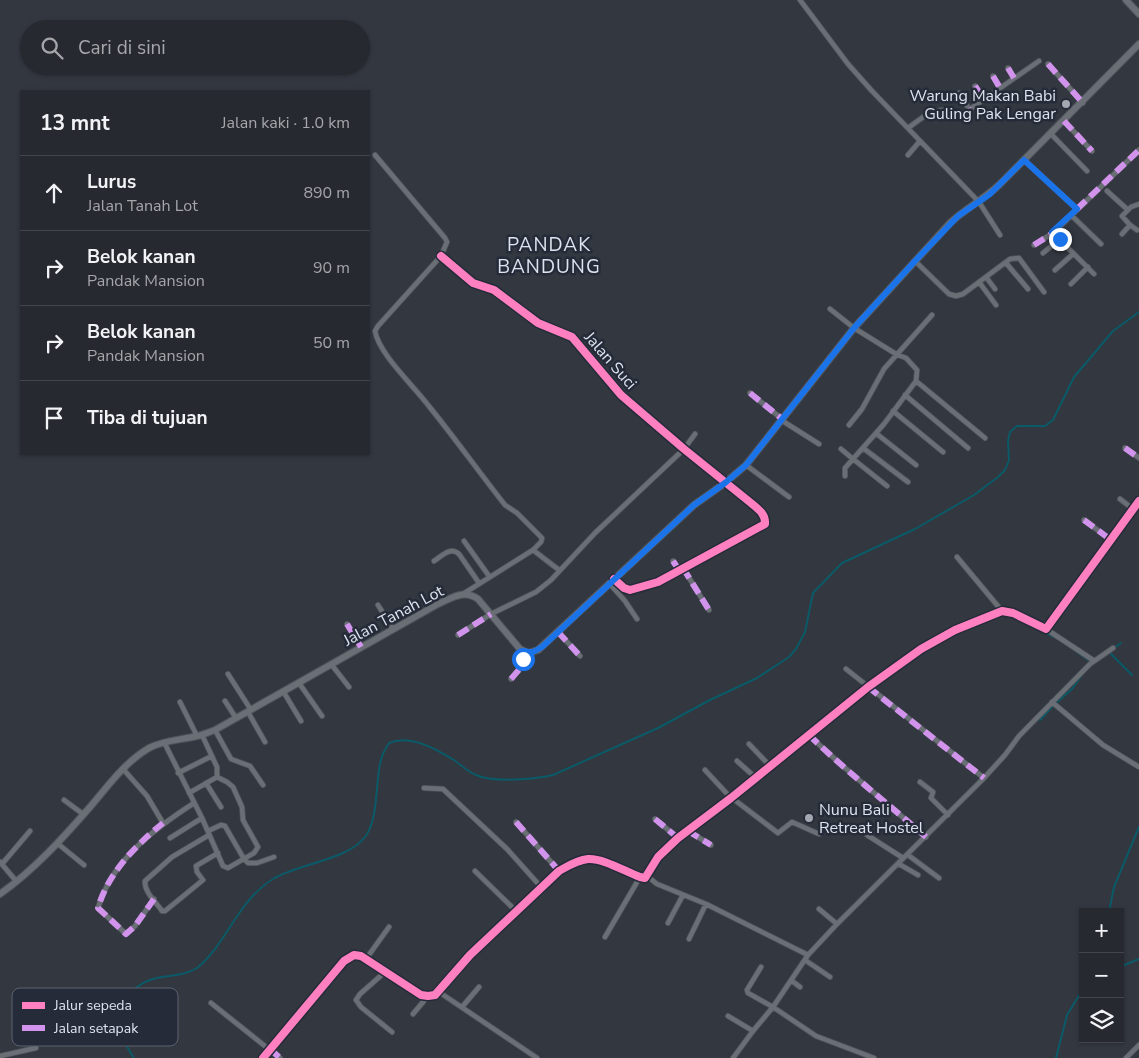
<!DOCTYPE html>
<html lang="id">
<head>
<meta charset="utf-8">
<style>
  :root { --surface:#26292f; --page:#2e3137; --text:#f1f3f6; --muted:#a4a6aa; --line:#42454b }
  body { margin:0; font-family:"Nunito Sans",sans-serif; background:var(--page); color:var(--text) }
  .controls { position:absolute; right:15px; bottom:15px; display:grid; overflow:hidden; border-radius:0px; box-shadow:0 1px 4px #0004 }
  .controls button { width:45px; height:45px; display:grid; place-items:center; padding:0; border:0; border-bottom:1px solid var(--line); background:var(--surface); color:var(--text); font:25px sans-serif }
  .stop { position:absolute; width:15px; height:15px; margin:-11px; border:4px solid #1a73e8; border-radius:50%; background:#fff }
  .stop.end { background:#1a73e8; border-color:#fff; box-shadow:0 1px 5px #0008 }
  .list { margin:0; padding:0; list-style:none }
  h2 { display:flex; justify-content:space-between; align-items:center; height:65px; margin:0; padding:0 20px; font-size:21px }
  h2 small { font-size:16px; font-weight:400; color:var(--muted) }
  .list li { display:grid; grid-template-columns:32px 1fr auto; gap:15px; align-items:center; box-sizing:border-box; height:75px; padding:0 20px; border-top:1px solid var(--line) }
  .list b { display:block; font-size:19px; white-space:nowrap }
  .list p { margin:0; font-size:16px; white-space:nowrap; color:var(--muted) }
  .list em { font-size:16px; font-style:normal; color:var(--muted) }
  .icon { flex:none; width:28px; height:28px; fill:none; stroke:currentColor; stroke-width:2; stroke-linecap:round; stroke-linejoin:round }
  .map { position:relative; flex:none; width:1139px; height:1058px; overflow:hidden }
  .search { position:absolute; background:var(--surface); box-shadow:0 1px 4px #0004; left:20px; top:20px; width:350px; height:55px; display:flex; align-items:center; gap:12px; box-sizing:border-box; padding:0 18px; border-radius:28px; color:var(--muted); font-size:19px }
  .panel { position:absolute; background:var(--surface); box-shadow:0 1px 4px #0004; left:20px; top:90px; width:350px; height:365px; border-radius:0px }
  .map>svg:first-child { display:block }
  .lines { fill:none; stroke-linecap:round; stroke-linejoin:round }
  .stream { stroke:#0a5a68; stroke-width:2 }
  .minor-casing { stroke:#4f535a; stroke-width:6 }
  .tertiary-casing { stroke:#4f535a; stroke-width:8 }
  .secondary-casing { stroke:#4f535a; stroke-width:8 }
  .minor { stroke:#6a6e75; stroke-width:4.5 }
  .tertiary { stroke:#6a6e75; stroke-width:5.5 }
  .secondary { stroke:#6a6e75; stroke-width:6 }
  .quiet { stroke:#d193ec; stroke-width:6; stroke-dasharray:12 6; stroke-linecap:butt }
  .cycleway-casing { stroke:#252b39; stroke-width:11 }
  .cycleway { stroke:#ff80c0; stroke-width:8 }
  .route { stroke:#1a73e8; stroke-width:6 }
  .poi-dot { fill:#a2a7b0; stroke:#252b39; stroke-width:2 }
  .labels { text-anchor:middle; stroke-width:5; stroke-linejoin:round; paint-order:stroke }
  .poi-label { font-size:16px; fill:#dee3ed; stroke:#252b39; text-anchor:end }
  .street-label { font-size:16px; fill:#dee3ed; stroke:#252b39 }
  .quarter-label { font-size:19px; letter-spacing:1px; fill:#dee3ed; stroke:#252b39 }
  .key { fill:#252b39; stroke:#5c626f; stroke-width:1 }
  .key-label { font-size:14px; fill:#dee3ed }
</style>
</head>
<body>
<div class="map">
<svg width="1139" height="1058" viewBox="0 0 1139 1058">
  <rect width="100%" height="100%" fill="#33373f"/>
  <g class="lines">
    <path class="stream" d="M1022,621L1040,630
      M1043,626L1055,612
      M1040,630L1060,640
      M1114,648L1121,643
      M1074,650L1091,662
      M1109,652L1132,675
      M1056,703L1072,689L1082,675
      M1040,720L1053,706
      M1109,912L1114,887L1139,827
      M1120,967L1139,959
      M134,1058C124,1043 116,1026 120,1008C122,1003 128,997 131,993C138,985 146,980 157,978C170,975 185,976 197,968C227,944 237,901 273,879C297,864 348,860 365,837C379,819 375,781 381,760C382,754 386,748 389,743C410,734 436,749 454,760C461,765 468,772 476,775C493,783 536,779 553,775L658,728L710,700L757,678L789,657L796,649L805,632L813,593L842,563L915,529L974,495L998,477L1005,470L1009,460L1008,441L1010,432L1017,426H1045L1053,420L1074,377L1113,331L1139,312
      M1056,1058L1067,1015L1083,989"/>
    <g class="minor-casing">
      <path id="minor" d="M800,0L848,64L872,91L979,202L1000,235
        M1048,64L1083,103
        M1008,68L1014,78
        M993,76L1000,88
        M975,86L984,99
        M959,93L969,109
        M1064,121L1092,151
        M908,128L930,112L950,109L960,116L1039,61
        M1051,134L1087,171
        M375,155L445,238L447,242L441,256L378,326L375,331C379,354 413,385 428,405C454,437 479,472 505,505L517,513L542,538L541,542L533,550L463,594
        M908,155L920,141
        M1024,160L1077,209
        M1107,191L1128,210
        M1071,215L1101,244
        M1137,230L1130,225L1122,216L1131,207L1139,204
        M1122,234L1130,225
        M1034,245L1053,233
        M1043,253L1060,239
        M441,256L473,283L494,290L538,323L572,337L621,395L684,449L751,503C758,509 766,514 765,524L658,582L630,590L624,588L614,579
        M915,261L949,294L956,296L963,294L1010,259L1019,258L1044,292
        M1006,263L1028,289
        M1055,270L1073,254
        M1094,274L1053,233L1139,150
        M986,277L995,289
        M979,282L996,305
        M1071,284L1088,267
        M830,309L854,328L896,354L906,358L917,370L916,381L884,424L853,459L887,486
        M916,381L985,438
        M750,393L782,419
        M905,395L968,448
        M893,411L943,452
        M781,420L819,444
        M849,425L862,409L884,369L932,315
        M877,434L916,465
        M863,448L908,482
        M1125,448L1139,458
        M841,449L853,459L845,468V476
        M746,465L789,497
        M1120,499L1133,509
        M1084,520L1111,540
        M464,541L489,576
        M533,550L559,570
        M957,557L1002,611
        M434,561C442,556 450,546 459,554L479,583
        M673,561L679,570
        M683,568L709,610
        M609,583L625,601L637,619
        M378,605L393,629
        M347,624L361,647
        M1046,629L1093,660
        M558,632L580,656
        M458,635L491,614L536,592L551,580L595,533L684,449L695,434
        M331,664L349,687
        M846,669L984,778
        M228,674L251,710
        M511,679L523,665L524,652
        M299,683L322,716
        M283,691L301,721
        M225,701L236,718
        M180,702L197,736
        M1052,702L1103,745L1139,767
        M248,712L265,742
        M215,730L231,759L250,766L263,785
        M202,735L217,767V777
        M809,735C846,771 887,803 926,837
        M164,742L202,818L223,866L228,868L254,853L258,847L243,820L242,807L233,787L227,782L217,777
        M749,744L770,766
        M737,761L756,778
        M123,769L147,796L163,823
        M705,770L731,798
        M178,773L212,756
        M920,782L933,792L931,798L948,815
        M206,783L221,807
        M424,788L443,789L507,849L541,887
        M189,793L217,777
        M732,798L778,833L792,822L819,834
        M64,800L83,814
        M655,819L678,838
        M516,822L559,871
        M208,831L221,825L225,826L244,859L248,863H257L274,857
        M688,831L711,845
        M209,835L172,857L145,881C144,892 156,902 162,911H165L203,880L197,872L196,866L218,853
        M867,835L903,858
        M170,838L202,818
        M57,843L84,865
        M908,855L939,878
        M0,862L17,882
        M2,864L30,831
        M899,864L918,875
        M475,871L516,911
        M647,876L657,884L706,904L808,955
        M154,899L135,926L126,934L98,908C112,860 154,829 194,803
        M819,909L837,924
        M668,923L683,895
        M605,937L640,877
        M689,939L706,904
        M366,959L389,927
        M805,960L830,977
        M761,967L747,990L748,993L773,1007L816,1036L874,1058
        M385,972L360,994L356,1000L361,1007L392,1032
        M792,981L800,987
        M439,992L537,1058
        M211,1003L280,1058
        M462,1007L479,987
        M413,1014L428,996
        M728,1016L753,1031
        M0,1056L36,1048
        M733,1058L753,1031L773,1007L808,955L837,924L984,778L1005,755L1019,736L1090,664L1113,648
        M1126,1058L1139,1045"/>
    </g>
    <g class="tertiary-casing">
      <path id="tertiary" d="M263,1058L344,961L354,955L361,956L421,995L428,996L435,995L470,955L559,871C568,866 577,860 588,859C603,858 626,872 640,877L645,878L658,857L678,838L731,798L868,687L921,649L955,630L1002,611L1013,613L1046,629L1139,501"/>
    </g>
    <g class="secondary-casing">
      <path id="secondary" d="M1126,0L1139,14
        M0,894C34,870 63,838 90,807C108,786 125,762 149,748C164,740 181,740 197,736C203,735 209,732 215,730L438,604C452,598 464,589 478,599L520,649L528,653L538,650L694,505L725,483L746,465L854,328L950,223C965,209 984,199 999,185L1139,44"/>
    </g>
    <use href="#minor" class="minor"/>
    <use href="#tertiary" class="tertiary"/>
    <use href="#secondary" class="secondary"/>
    <path class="quiet" d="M1048,64L1083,103
      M1008,68L1014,78
      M993,76L1000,88
      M975,86L984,99
      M959,93L969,109
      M1064,121L1092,151
      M1077,209L1139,150
      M1034,245L1053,233
      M750,393L782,419
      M1125,448L1139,458
      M1084,520L1111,540
      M673,561L679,570
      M683,568L709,610
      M347,624L361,647
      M558,632L580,656
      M458,635L491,614
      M511,679L523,665L524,652
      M868,687L984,778
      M809,735C846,771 887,803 926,837
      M655,819L678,838
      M516,822L559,871
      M688,831L711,845
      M154,899L135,926L126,934L98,908C108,873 136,845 163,823
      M270,1049L280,1058"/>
    <g class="cycleway-casing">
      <path id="cycleway" d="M441,256L473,283L494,290L538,323L572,337L621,395L684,449L751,503C758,509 766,514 765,524L658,582L630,590L624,588L614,579
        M263,1058L344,961L354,955L361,956L421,995L428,996L435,995L470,955L559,871C568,866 577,860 588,859C603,858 626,872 640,877L645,878L658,857L678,838L731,798L868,687L921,649L955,630L1002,611L1013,613L1046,629L1139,501"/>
    </g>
    <use href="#cycleway" class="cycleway"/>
  </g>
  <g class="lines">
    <path class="route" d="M523,659L524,652H533L542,647L694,505L725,483L746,465L854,328L915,261L958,216L990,194L1024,160L1077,209L1052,232L1060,239"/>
  </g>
  <g class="poi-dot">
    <circle cx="1066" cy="104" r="5"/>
    <circle cx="809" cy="818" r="5"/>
  </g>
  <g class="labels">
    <g class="poi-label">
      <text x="1056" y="101">Warung Makan Babi<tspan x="1056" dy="18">Guling Pak Lengar</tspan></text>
      <text x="819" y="815" text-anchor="start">Nunu Bali<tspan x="819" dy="18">Retreat Hostel</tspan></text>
    </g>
    <g class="street-label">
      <text transform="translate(611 360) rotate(49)" y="6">Jalan Suci</text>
      <text transform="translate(393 615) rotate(-28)" y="6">Jalan Tanah Lot</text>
    </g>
    <g class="quarter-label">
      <text x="549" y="251">PANDAK<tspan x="549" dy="22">BANDUNG</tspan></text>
    </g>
  </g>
  <rect x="12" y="988" width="166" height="58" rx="8" class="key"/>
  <rect x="22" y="1002" width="23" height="7" fill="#ff80c0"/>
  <rect x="22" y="1025" width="23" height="6" fill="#d193ec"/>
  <g class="key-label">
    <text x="54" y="1010">Jalur sepeda</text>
    <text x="54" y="1033">Jalan setapak</text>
  </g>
</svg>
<div class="controls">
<button>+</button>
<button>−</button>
<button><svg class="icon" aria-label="layers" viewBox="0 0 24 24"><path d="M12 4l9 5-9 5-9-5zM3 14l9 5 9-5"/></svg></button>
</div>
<div class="stop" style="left:523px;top:659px"></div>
<div class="stop end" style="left:1060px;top:239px"></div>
<div class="search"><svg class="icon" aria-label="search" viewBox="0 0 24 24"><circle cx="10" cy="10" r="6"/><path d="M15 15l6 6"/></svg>Cari di sini</div>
<section class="panel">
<h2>13 mnt<small>Jalan kaki · 1.0 km</small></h2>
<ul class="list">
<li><svg class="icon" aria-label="ahead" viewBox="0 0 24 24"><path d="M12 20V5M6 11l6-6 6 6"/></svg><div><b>Lurus</b><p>Jalan Tanah Lot</p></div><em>890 m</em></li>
<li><svg class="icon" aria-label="right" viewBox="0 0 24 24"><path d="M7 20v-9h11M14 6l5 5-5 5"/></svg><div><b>Belok kanan</b><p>Pandak Mansion</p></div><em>90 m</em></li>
<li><svg class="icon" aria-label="right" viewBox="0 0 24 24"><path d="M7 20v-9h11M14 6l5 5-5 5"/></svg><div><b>Belok kanan</b><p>Pandak Mansion</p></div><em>50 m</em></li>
<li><svg class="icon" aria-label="arrive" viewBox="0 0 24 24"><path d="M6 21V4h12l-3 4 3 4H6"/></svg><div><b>Tiba di tujuan</b></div></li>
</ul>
</section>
</div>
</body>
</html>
